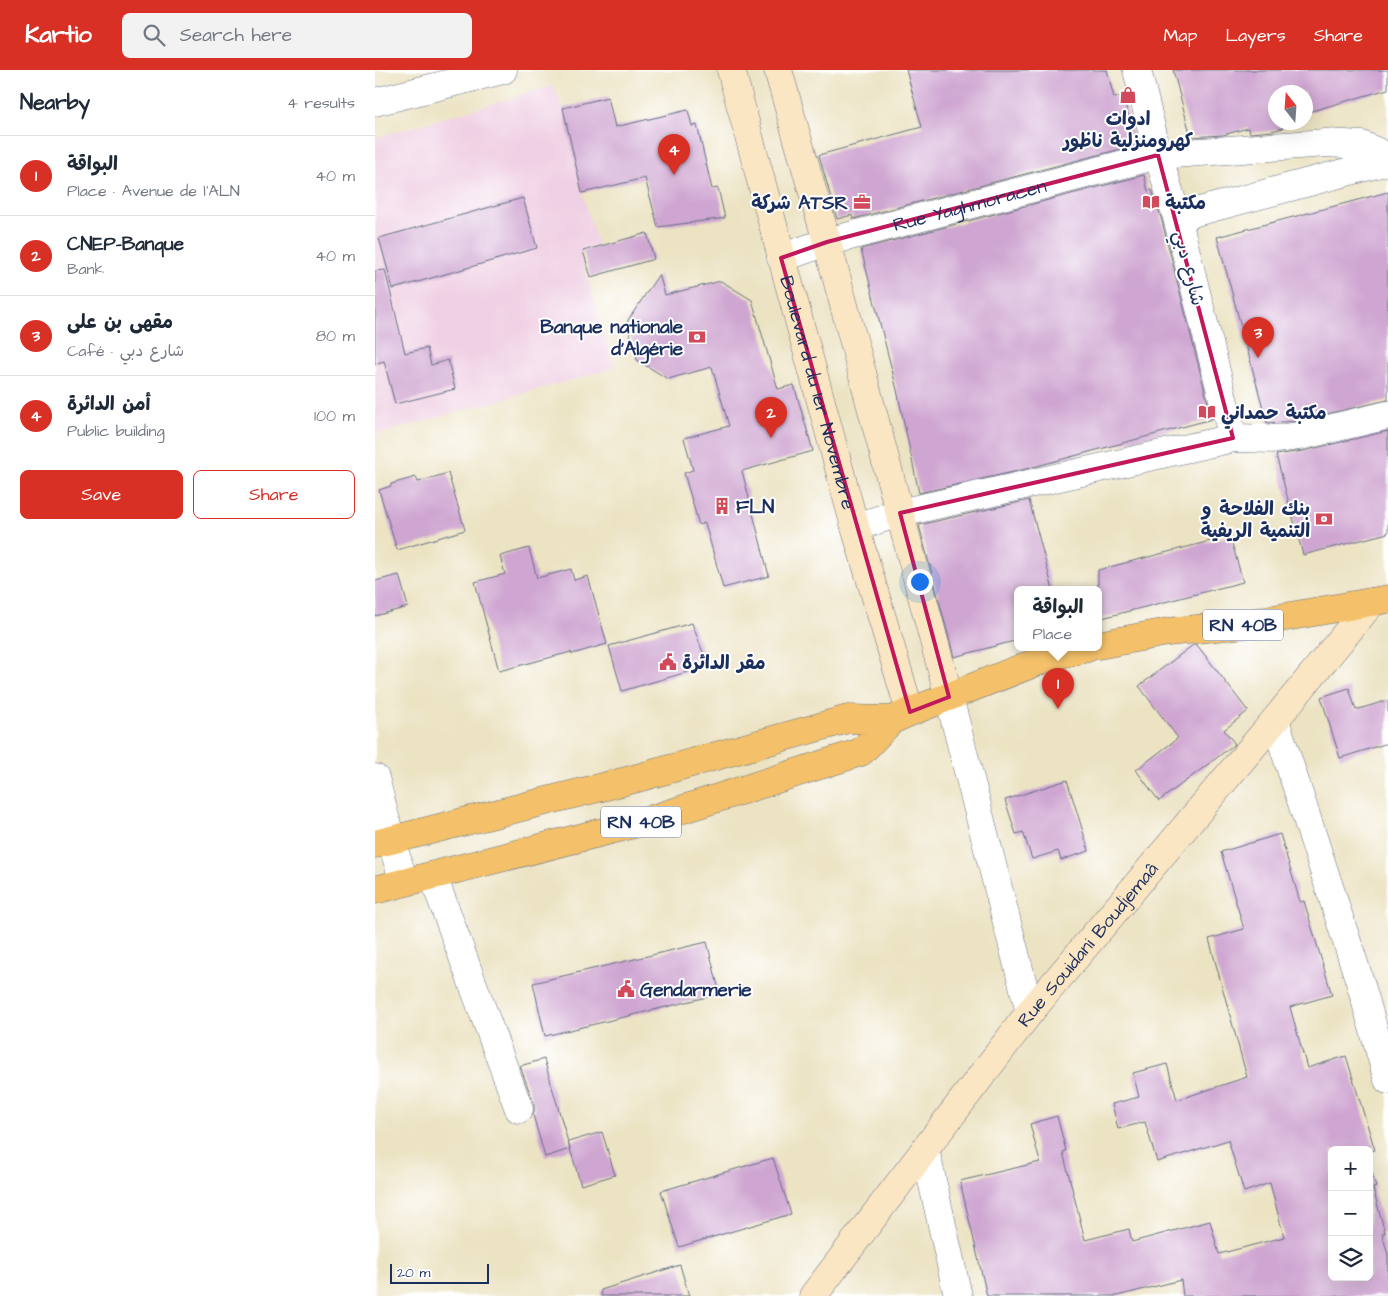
<!DOCTYPE html>
<html lang="en">
<head>
<meta charset="utf-8">
<style>
  :root { --surface:#fff; --page:#f2f2f3; --text:#1f2937; --muted:#747a83; --line:#e0e1e3; --accent:#d93025 }
  body { margin:0; font-family:"Architects Daughter","Playpen Sans Arabic",sans-serif; background:var(--page); color:var(--text) }
  .controls { position:absolute; right:15px; bottom:15px; display:grid; overflow:hidden; border-radius:8px; box-shadow:0 5px 20px #0002 }
  .controls button { width:45px; height:45px; display:grid; place-items:center; padding:0; border:0; border-bottom:1px solid var(--line); background:var(--surface); color:var(--text); font:25px sans-serif }
  .compass { position:absolute; left:893px; top:15px; width:45px; height:45px; border-radius:50%; background:var(--surface); box-shadow:0 5px 20px #0002; rotate:343deg }
  .scale { position:absolute; left:15px; bottom:12px; width:99px; box-sizing:border-box; padding-left:5px; border:2px solid #1b2f5e; border-top:0; font-size:14px; line-height:18px; white-space:nowrap; color:#1b2f5e; -webkit-text-stroke:4px #fff; paint-order:stroke }
  .you { position:absolute; left:544px; top:511px; width:18px; height:18px; margin:-12px; border:4px solid #fff; border-radius:50%; background:#1a73e8; box-shadow:0 0 0 8px #1a73e833 }
  .badge { display:grid; place-items:center; width:32px; height:32px; border-radius:50%; background:var(--accent); color:#fff; font-size:16px; font-weight:700 }
  .pin { position:absolute; translate:-50% -41px; filter:drop-shadow(0 1px 2px #0008) }
  .pin::after { content:''; position:absolute; top:26px; width:18px; height:15px; background:inherit; clip-path:polygon(0 0,100% 0,50% 100%) }
  .popup { position:absolute; left:639px; top:516px; width:88px; height:65px; box-sizing:border-box; display:grid; place-content:center; border-radius:8px; background:var(--surface); filter:drop-shadow(0 1px 4px #0005); font-size:16px; white-space:nowrap; color:var(--muted) }
  .popup b { font-size:19px; color:var(--text) }
  .popup::after { content:''; position:absolute; left:50%; top:100%; margin-left:-10px; border:10px solid transparent; border-top-color:var(--surface) }
  .list { margin:0; padding:0; list-style:none }
  h2 { display:flex; justify-content:space-between; align-items:center; height:65px; margin:0; padding:0 20px; font-size:21px }
  h2 small { font-size:16px; font-weight:400; color:var(--muted) }
  .list li { display:grid; grid-template-columns:32px 1fr auto; gap:15px; align-items:center; box-sizing:border-box; height:80px; padding:0 20px; border-top:1px solid var(--line) }
  .list b { display:block; font-size:19px; white-space:nowrap }
  .list p { margin:0; font-size:16px; white-space:nowrap; color:var(--muted) }
  .list em { font-size:16px; font-style:normal; color:var(--muted) }
  .actions { display:flex; gap:10px; padding:15px 20px }
  .actions a { flex:1; padding:11px 0; border:1px solid var(--accent); border-radius:8px; text-align:center; font-size:18px; color:var(--accent) }
  .actions .main { background:var(--accent); color:#fff }
  .icon { flex:none; width:28px; height:28px; fill:none; stroke:currentColor; stroke-width:2; stroke-linecap:round; stroke-linejoin:round }
  .map { position:relative; flex:none; width:1013px; height:1226px; overflow:hidden }
  header { display:flex; align-items:center; gap:30px; box-sizing:border-box; height:70px; padding:0 25px; background:var(--accent); color:#fff }
  header strong { font-size:24px }
  nav { display:flex; gap:28px; margin-inline-start:auto; font-size:18px }
  .search { width:350px; height:45px; background:var(--page); display:flex; align-items:center; gap:12px; box-sizing:border-box; padding:0 18px; border-radius:8px; color:var(--muted); font-size:19px }
  main { display:flex }
  aside { flex:1; background:var(--surface) }
  .map>svg:first-child { display:block }
  .built { fill:#f0d0e4 }
  .building { fill:#cfa6d1 }
  .lines { fill:none; stroke-linecap:round; stroke-linejoin:round }
  .street-casing { stroke:#646e81; stroke-width:29 }
  .secondary-casing { stroke:#646e81; stroke-width:29 }
  .primary-casing { stroke:#646e81; stroke-width:29 }
  .street { stroke:#fff; stroke-width:28 }
  .secondary { stroke:#fbe6c3; stroke-width:28 }
  .primary { stroke:#f4c16a; stroke-width:28 }
  .marked { fill:none; stroke:#c2185b; stroke-width:4; stroke-linejoin:round }
  .labels { text-anchor:middle; stroke-width:4; stroke-linejoin:round; paint-order:stroke }
  .shield { fill:#fff; stroke:#5f6d8e; stroke-width:1 }
  .shield-label { font-size:18px; font-weight:bold; fill:#1b2f5e }
  .poi-label { font-size:19px; font-weight:bold; fill:#1b2f5e; stroke:#fff; text-anchor:start }
  .street-label { font-size:19px; fill:#1b2f5e; stroke:#fff }
</style>
</head>
<body>
<header>
<strong>Kartio</strong>
<div class="search"><svg class="icon" aria-label="search" viewBox="0 0 24 24"><circle cx="10" cy="10" r="6"/><path d="M15 15l6 6"/></svg>Search here</div>
<nav><a>Map</a><a>Layers</a><a>Share</a></nav>
</header>
<main>
<aside>
<h2>Nearby<small>4 results</small></h2>
<ul class="list">
<li><span class="badge">1</span><div><b>البواقة</b><p>Place · Avenue de l'ALN</p></div><em>40 m</em></li>
<li><span class="badge">2</span><div><b>CNEP-Banque</b><p>Bank</p></div><em>40 m</em></li>
<li><span class="badge">3</span><div><b>مقهى بن على</b><p>Café · شارع دبي</p></div><em>80 m</em></li>
<li><span class="badge">4</span><div><b>أمن الدائرة</b><p>Public building</p></div><em>100 m</em></li>
</ul>
<div class="actions"><a class="main">Save</a><a>Share</a></div>
</aside>
<div class="map">
<svg width="1013" height="1226" viewBox="0 0 1013 1226">
  <rect width="100%" height="100%" fill="#fff"/>
  <filter id="ink" filterUnits="userSpaceOnUse"><feTurbulence type="fractalNoise" baseFrequency=".02" numOctaves="2"/><feDisplacementMap in="SourceGraphic" scale="10" xChannelSelector="R" yChannelSelector="G"/><feConvolveMatrix kernelMatrix="1 2 1 2 8 2 1 2 1" color-interpolation-filters="sRGB"/></filter>
  <filter id="wash" filterUnits="userSpaceOnUse"><feTurbulence type="fractalNoise" baseFrequency=".0096" numOctaves="4" result="noise"/><feDisplacementMap in="SourceGraphic" scale="20" xChannelSelector="R" yChannelSelector="G"/><feGaussianBlur stdDeviation="1.12" result="paint"/><feColorMatrix in="noise" values="0 0 0 0 0 0 0 0 0 0 0 0 0 0 0 0 0 1.4 0 .05"/><feComposite in="paint" operator="in"/></filter>
  <g filter="url(#wash)">
    <rect width="100%" height="100%" fill="#ece3c3"/>
    <path class="built" d="M178,16L188,38L207,123L223,174L205,182L239,298L0,365V68Z"/>
    <g id="blocks">
      <path class="building" d="M531,0H732L739,28L748,26L761,75L478,149L477,145L462,149L444,85L547,57Z
        M798,0H1013V19L930,43V22H900V52H906L908,58L897,61L875,63L873,58L848,65L816,67Z
        M233,27L240,57L313,40L317,56L322,55L337,119L343,118L350,148L283,157L270,108L207,123L188,38Z
        M769,105L773,121L777,120L787,151L837,349L647,400L544,423L522,320L486,179Z
        M1013,122V330L921,351L892,353L842,167Z
        M148,128L162,178L18,219L4,168Z
        M272,163L279,189L216,207L208,181Z
        M10,200L30,283L52,278L56,295L73,290L80,319L20,334L9,291L0,294V201Z
        M284,204L290,225L346,211L377,230L403,319L419,315L438,381L367,401L394,506L348,518L330,453L324,455L309,403L318,400L309,368L354,356L337,297L293,309L262,290L252,252Z
        M1013,361V463L928,485L901,385L928,381Z
        M73,403L90,460L22,480L4,420L16,416V414L41,407L43,412Z
        M654,430L678,520H643V570L579,587L544,455Z
        M855,466L868,512L723,549V500Z
        M154,478L162,508L196,499L199,510L213,506L232,574L197,584L196,582L124,601L100,512L130,504L125,486Z
        M24,505L33,537L0,546V511Z
        M317,553L333,596L247,621L234,576Z
        M818,575H822L873,641L849,660L860,674L784,731L761,700L803,668L764,616Z
        M974,618L981,640L1013,630V673L965,688L946,627Z
        M692,710L714,781L686,790L683,781L657,789L648,762L641,764L630,730Z
        M905,764L925,832L929,831L957,925L915,937L932,998L971,986L1000,1080L994,1082V1080H957V1207H994V1092L1001,1117L998,1118L1010,1163H1007L1013,1185V1226H808L806,1210L742,1226H612L585,1111L665,1092L655,1054L682,1046L691,1081L688,1082L710,1170L754,1159L757,1172L835,1151L844,1184L909,1167L895,1113L869,1122L853,1070L782,1092L770,1052L743,1059L737,1034L764,1027L758,1003L792,994L802,1030L872,1007L834,869L869,859L846,782Z
        M332,872L345,924L170,966L158,913Z
        M169,989L195,1079L170,1087L158,1045L159,1041V1034L145,996Z
        M227,1062L240,1105L206,1115L193,1072Z
        M398,1088L416,1144L304,1177L286,1121Z
        M305,1195L314,1226H226V1220Z"/>
    </g>
  </g>
  <g filter="url(#ink)">
    <use href="#blocks" fill-opacity="0" stroke="#646e81" stroke-width="1"/>
    <g class="lines">
      <g class="street-casing">
        <g id="street">
          <path d="M762,0L783,85L802,147L858,368"/>
          <path d="M0,32L128,0"/>
          <path d="M802,147L1013,91"/>
          <path id="s1" d="M406,188L452,172L783,85L951,73L987,75L1013,87"/>
          <path d="M480,457L525,443L858,368L902,369L924,366L1013,345"/>
          <path d="M574,627L655,942"/>
          <path d="M900,650L986,915L1013,1010"/>
          <path d="M0,708L16,770L29,812"/>
          <path d="M58,806L144,1039"/>
          <path d="M550,1079L583,1226"/>
        </g>
      </g>
      <g class="secondary-casing">
        <g id="secondary">
          <path id="s2" d="M356,0L480,457L535,642"/>
          <path d="M403,0L452,172L574,627"/>
          <path id="s3" d="M438,1226L655,942L900,650L997,532"/>
        </g>
      </g>
      <g class="primary-casing">
        <path id="primary" d="M723,575L793,562L870,554L1013,529
          M0,774L259,709L473,649L517,650
          M0,820L271,751L486,682L517,650L535,642L677,586L712,578"/>
      </g>
      <use href="#street" class="street"/>
      <use href="#secondary" class="secondary"/>
      <use href="#primary" class="primary"/>
    </g>
  </g>
  <path class="marked" d="M783,85L858,368L525,443L574,627L535,642L406,188L452,172Z"/>
  <defs>
    <g id="shop-bare" transform="scale(1.35)"><path d="M-5-2.5h2.3a2.7 3.5 0 0 1 5.4 0H5L5.5 6h-11ZM-1.5-2.5h3a1.5 2.3 0 0 0-3 0Z" fill="#d1495b" stroke="#fff" stroke-width="2.5" paint-order="stroke"/></g>
    <g id="office-bare" transform="scale(1.35)"><path d="M-6-3h4V-5.5h4V-3h4V5H-6ZM-1-4.5V-3h2v-1.5ZM-6 0V1H6V0Z" fill="#d1495b" stroke="#fff" stroke-width="2.5" paint-order="stroke"/></g>
    <g id="library-bare" transform="scale(1.35)"><path d="M-6-4Q-3-5.5-.7-3.5V5Q-3 3-6 4ZM6-4Q3-5.5 .7-3.5V5Q3 3 6 4Z" fill="#d1495b" stroke="#fff" stroke-width="2.5" paint-order="stroke"/></g>
    <g id="bank-bare" transform="scale(1.35)"><path d="M-6-4H6V4H-6ZM0-2.3a2.3 2.3 0 1 0 0 4.6a2.3 2.3 0 1 0 0-4.6Z" fill="#d1495b" stroke="#fff" stroke-width="2.5" paint-order="stroke"/></g>
    <g id="building-bare" transform="scale(1.35)"><path d="M-4-6H4V6H1V3H-1V6H-4ZM-2.5-4.3h1.7v1.8h-1.7ZM.8-4.3h1.7v1.8H.8ZM-2.5-1h1.7V.8h-1.7ZM.8-1h1.7V.8H.8Z" fill="#d1495b" stroke="#fff" stroke-width="2.5" paint-order="stroke"/></g>
    <g id="civic-bare" transform="scale(1.35)"><path d="M-.6-6.5H3V-4.5H.6V-3L4-1V1h2V6H-6V1h2V-1L-.6-3ZM-1.2 2.5V6h2.4V2.5Z" fill="#d1495b" stroke="#fff" stroke-width="2.5" paint-order="stroke"/></g>
  </defs>
  <g fill-rule="evenodd">
    <use href="#shop-bare" x="753" y="25"/>
    <use href="#office-bare" x="487" y="132"/>
    <use href="#library-bare" x="776" y="132"/>
    <use href="#bank-bare" x="322" y="267"/>
    <use href="#library-bare" x="832" y="342"/>
    <use href="#building-bare" x="347" y="436"/>
    <use href="#bank-bare" x="949" y="449"/>
    <use href="#civic-bare" x="293" y="592"/>
    <use href="#civic-bare" x="251" y="919"/>
  </g>
  <g class="labels">
    <g class="shield">
      <rect x="828" y="539.5" width="80" height="31" rx="4"/>
      <rect x="226" y="736.5" width="80" height="31" rx="4"/>
    </g>
    <g class="shield-label">
      <text x="868" y="561">RN 40B</text>
      <text x="266" y="758">RN 40B</text>
    </g>
    <g class="poi-label">
      <text x="753" y="55" text-anchor="middle">ادوات<tspan x="753" dy="22">كهرومنزلية ناظور</tspan></text>
      <text x="473" y="139" text-anchor="end">شركة ATSR</text>
      <text x="790" y="139">مكتبة</text>
      <text x="308" y="263" text-anchor="end">Banque nationale<tspan x="308" dy="22">d'Algérie</tspan></text>
      <text x="846" y="349">مكتبة حمداني</text>
      <text x="361" y="443">FLN</text>
      <text x="935" y="445" text-anchor="end">بنك الفلاحة و<tspan x="935" dy="22">التنمية الريفية</tspan></text>
      <text x="307" y="599">مقر الدائرة</text>
      <text x="265" y="926">Gendarmerie</text>
    </g>
    <g class="street-label">
      <text dy="7" stroke="none"><textPath href="#s1" startOffset="196">Rue Yaghmoracen</textPath></text>
      <text transform="translate(815 198) rotate(76)" y="7">شارع دبي</text>
      <text dy="7" stroke="none"><textPath href="#s2" startOffset="334">Boulevard du 1er Novembre</textPath></text>
      <text dy="7" stroke="none"><textPath href="#s3" startOffset="446">Rue Souidani Boudjemaâ</textPath></text>
    </g>
  </g>
</svg>
<div class="controls">
<button>+</button>
<button>−</button>
<button><svg class="icon" aria-label="layers" viewBox="0 0 24 24"><path d="M12 4l9 5-9 5-9-5zM3 14l9 5 9-5"/></svg></button>
</div>
<svg class="compass" viewBox="-18 -18 36 36"><path d="M0-13l5 13h-10z" fill="#e53935"/><path d="M0 13l5-13h-10z" fill="#747a83"/></svg>
<div class="scale">20 m</div>
<div class="you"></div>
<div class="pin badge" style="left:683px;top:639px">1</div>
<div class="popup"><b>البواقة</b>Place</div>
<div class="pin badge" style="left:396px;top:368px">2</div>
<div class="pin badge" style="left:883px;top:288px">3</div>
<div class="pin badge" style="left:299px;top:105px">4</div>
</div>
</main>
</body>
</html>
